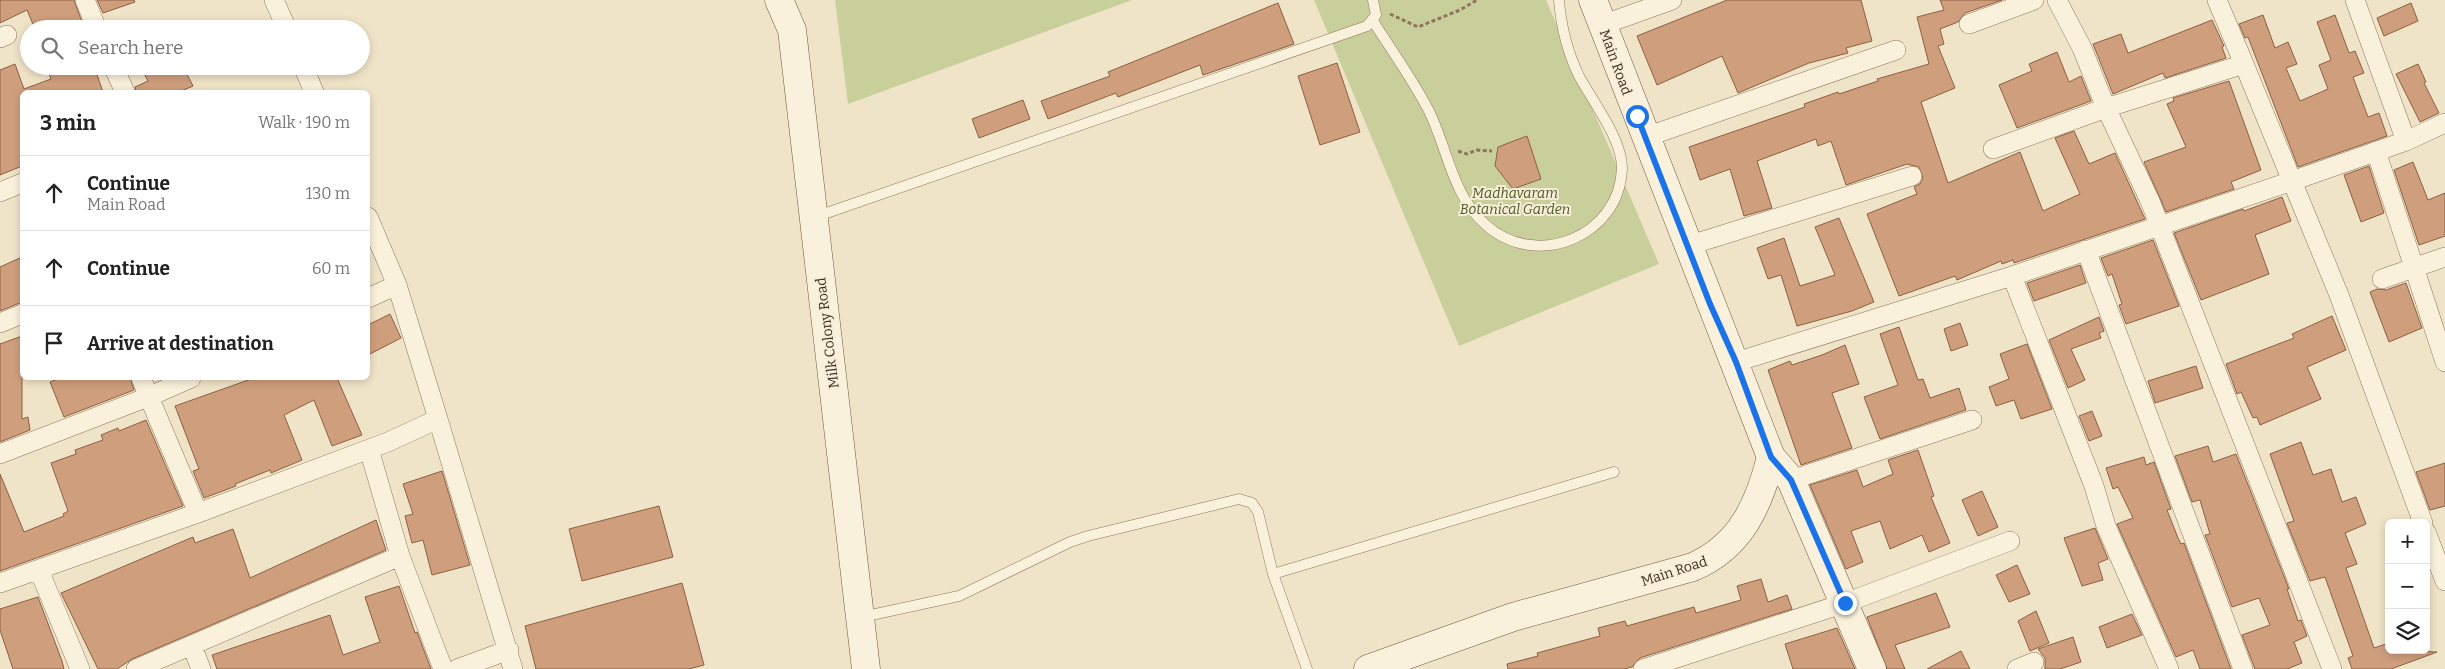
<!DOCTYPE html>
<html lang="en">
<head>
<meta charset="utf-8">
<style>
  :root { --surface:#fff; --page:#f6f6f6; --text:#222; --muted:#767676; --line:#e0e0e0 }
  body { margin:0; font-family:Bitter,serif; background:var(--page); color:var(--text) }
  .controls { position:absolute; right:15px; bottom:15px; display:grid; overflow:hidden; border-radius:8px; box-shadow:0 2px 8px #0003 }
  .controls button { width:45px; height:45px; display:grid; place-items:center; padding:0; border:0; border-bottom:1px solid var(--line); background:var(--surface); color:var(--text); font:25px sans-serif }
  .stop { position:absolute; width:15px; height:15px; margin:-11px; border:4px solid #1a73e8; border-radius:50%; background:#fff }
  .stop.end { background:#1a73e8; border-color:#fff; box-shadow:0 1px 5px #0008 }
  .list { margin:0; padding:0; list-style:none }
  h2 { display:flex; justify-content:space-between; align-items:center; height:65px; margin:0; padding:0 20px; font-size:21px }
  h2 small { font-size:16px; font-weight:400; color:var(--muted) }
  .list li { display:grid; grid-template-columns:32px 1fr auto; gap:15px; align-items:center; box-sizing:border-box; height:75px; padding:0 20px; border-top:1px solid var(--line) }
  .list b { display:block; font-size:19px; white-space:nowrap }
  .list p { margin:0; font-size:16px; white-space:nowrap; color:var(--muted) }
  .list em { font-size:16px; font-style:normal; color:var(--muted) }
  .icon { flex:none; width:28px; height:28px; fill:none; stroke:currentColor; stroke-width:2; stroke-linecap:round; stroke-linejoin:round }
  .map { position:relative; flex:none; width:2445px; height:669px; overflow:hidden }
  .search { position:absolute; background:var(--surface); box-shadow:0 2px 8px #0003; left:20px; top:20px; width:350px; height:55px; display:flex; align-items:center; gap:12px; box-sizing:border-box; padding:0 18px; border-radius:28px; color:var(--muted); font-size:19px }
  .panel { position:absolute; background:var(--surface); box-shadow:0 2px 8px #0003; left:20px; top:90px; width:350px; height:290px; border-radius:8px }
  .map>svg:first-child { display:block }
  .green { fill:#c9cf9b }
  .building { fill:#cf9f7d; stroke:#8d5f41 }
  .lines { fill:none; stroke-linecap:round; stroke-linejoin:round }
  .lane-casing { stroke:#8d765c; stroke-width:11 }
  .street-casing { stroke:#8d765c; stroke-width:20 }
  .secondary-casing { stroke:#6f573f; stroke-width:29 }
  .path { stroke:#8d765c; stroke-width:3; stroke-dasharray:4 2.5; stroke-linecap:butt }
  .lane { stroke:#faf1dc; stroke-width:10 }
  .street { stroke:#faf1dc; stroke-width:19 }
  .secondary { stroke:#faf1dc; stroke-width:28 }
  .route { stroke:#1a73e8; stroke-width:6 }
  .labels { text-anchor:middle; stroke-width:4; stroke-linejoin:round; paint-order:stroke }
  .street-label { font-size:14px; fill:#3d2e20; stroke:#f7eed8 }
  .park-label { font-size:14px; font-style:italic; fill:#4d5a26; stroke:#f7eed8 }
</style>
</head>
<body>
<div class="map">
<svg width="2445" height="669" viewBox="0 0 2445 669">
  <rect width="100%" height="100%" fill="#f0e4c8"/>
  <path class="green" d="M835,0H1132L848,104Z
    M1314,0H1546L1659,264L1459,346Z"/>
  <path class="building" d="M0,0H74L83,25L74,29H35L27,10L0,23Z
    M97,0H134L135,2L103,13Z
    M1727,0H1861L1872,41L1846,48L1848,53L1809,63L1738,93L1722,56L1657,85L1637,36Z
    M1940,0H2002L1965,13L1958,22L1940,29L1944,44L1938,46L1955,88L1921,102L1948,183L2020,152L2043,211L2080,194L2055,138L2074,131L2089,164L2115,153L2145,219L2014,263L2013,260L2002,264L2001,261L1957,280L1955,276L1899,296L1867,214L1917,194L1914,187L1920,184L1923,178L1919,167L1907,164L1846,185L1831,141L1818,146L1816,139L1757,161L1772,208L1744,216L1730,169L1700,180L1689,147L1805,107L1804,104L1838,92L1839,94L1878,81L1877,79L1929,64L1917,17L1944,10Z
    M1278,3L1294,44L1203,75L1200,65L1118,97L1116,93L1048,119L1041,101L1110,76L1108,72Z
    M2411,3L2418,21L2384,36L2377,18Z
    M2263,15L2275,48L2288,42L2297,64L2286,68L2300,101L2328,89L2319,65L2331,60L2317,22L2335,15L2349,53L2355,51L2364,73L2353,77L2368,117L2379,113L2387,136L2298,167L2248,37L2245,38L2239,24Z
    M2212,20L2224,46L2222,47L2226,58L2165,78L2163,73L2113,94L2093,44L2121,34L2128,53Z
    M2057,52L2069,82L2081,76L2091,101L2017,128L1999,85L2032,71L2029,64Z
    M1337,63L1360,132L1320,145L1298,76Z
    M15,64L24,89L51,79L46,66H94L103,92H22V166L0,175V70Z
    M2418,64L2426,82L2424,83L2439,113L2420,122L2396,74Z
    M140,66H183L193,86L179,92H136L135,87L148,81Z
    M2229,81L2261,170L2231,182L2234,189L2166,212L2144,162L2186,147L2167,104L2174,101L2173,98Z
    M1023,100L1030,119L979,138L972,119Z
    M1527,136L1541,179L1513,189L1495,166L1498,147Z
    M2413,162L2428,200L2445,193V236L2419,245L2394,170Z
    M2369,166L2384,213L2361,222L2344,175Z
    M2282,197L2291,221L2255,235L2269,274L2201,300L2174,233L2243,209L2244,211Z
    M1839,218L1874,302L1852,311L1797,326L1781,275L1768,279L1757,248L1784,238L1800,286L1835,275L1815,227Z
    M2153,240L2179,306L2126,324L2119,305L2122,304L2112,274L2108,276L2101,258Z
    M22,257V302L0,311V267Z
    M2080,265L2086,283L2034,301L2027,283Z
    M2406,283L2422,328L2389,342L2370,292L2377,289L2386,290Z
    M390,314L401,338L368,355V325Z
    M2332,316L2346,350L2307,367L2321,399L2260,425L2257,417L2253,418L2241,392L2237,394L2226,364L2294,338L2292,334Z
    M2099,317L2104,331L2099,333L2101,338L2071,349L2085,380L2068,388L2049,340Z
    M1960,323L1968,345L1951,351L1944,329Z
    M1899,327L1918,380L1923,379L1930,398L1959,388L1966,410L1880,439L1864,397L1898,385L1880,334Z
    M22,336V419L28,417L30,430L0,442V344Z
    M2027,344L2052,409L2021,419L2014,400L1996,406L1989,387L2009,379L2000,354Z
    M1845,345L1859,384L1832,393L1852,448L1801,465L1768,370L1790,361L1792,365L1822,355Z
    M2196,366L2203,388L2155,403L2148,381Z
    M60,378H130L134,390L64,417L50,382Z
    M254,378H337L362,435L332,446L314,400L284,415L302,460L271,473L270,470L235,484L236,486L204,498L193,471L199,469L175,406Z
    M2092,411L2102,436L2089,441L2079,416Z
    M146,420L183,506L0,571V474L24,532L64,516L63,514L68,511L51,463L76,454L75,450L103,440L101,435L118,428L119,431Z
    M2301,442L2313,475L2331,469L2342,502L2356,497L2366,524L2345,533L2357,564L2346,568L2374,648L2389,643V650L2437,652L2391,669H2352L2348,658L2353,656L2325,577L2310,581L2287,523L2294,521L2270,454Z
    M2208,446L2213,462L2236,454L2289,589H2287L2298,621L2301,620L2307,636L2294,642L2302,663L2287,669H2255L2242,635L2270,625L2259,598L2232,607L2205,535L2210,534L2200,500L2192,502L2175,456Z
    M1918,450L1934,496L1931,497L1950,543L1929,552L1922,535L1890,549L1880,521L1851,531L1863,562L1846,569L1810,485L1857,470L1863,487L1893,474L1888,460Z
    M2144,457L2146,465L2154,462L2171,509L2167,510L2178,538L2181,544L2184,543L2231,669H2200L2193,650L2176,657L2117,524L2133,518L2118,487L2113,489L2106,468Z
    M2445,463V506L2430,510L2416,472Z
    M442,471L470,565L432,575L423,540L412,543L405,516L413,514L403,484Z
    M1982,491L1998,527L1978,536L1962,500Z
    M659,506L673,557L582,581L569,529Z
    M376,520L386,550L132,659L117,669H98L61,593L193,537L195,543L233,529L250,578Z
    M2095,528L2108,559L2098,563L2103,580L2082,586L2064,538Z
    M2017,565L2030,594L2009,602L1996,575Z
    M1761,579L1768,602L1787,595L1792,609L1640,658L1632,667L1624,669H1508L1507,664L1538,656L1537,653L1600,636L1598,628L1625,621L1627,626L1694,607L1696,613L1741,600L1737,586Z
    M682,583L704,665L689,669H536L525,626Z
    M399,586L415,633L417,632L431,669H217L212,655L330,615L343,655L380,642L365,597Z
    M1936,593L1950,627L1895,645L1905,669H1887L1867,617Z
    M38,597L62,661L64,669H13L0,630V609Z
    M2036,611L2049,643L2030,651L2018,621Z
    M2132,614L2142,635L2107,648L2099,627Z
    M1837,628L1855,669H1793L1785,644Z
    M2073,637L2081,662L2060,669H2045V658L2038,649Z
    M1961,651L1970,669H1927Z"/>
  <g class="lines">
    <g class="lane-casing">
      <path id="lane" d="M1373,21C1392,51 1413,80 1429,111C1448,150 1452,195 1486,225C1536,270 1620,237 1622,168C1622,139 1593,102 1579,76C1568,53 1561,26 1559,0
        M815,217L1367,26L1376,15L1373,0
        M862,617L959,596L1070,542L1088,536L1239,499L1252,503L1258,512L1273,574
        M1307,669L1273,574L1614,472"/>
    </g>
    <g class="street-casing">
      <path id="street" d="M85,0L97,29
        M274,0L287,29
        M2057,0L2082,48L2106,108L2150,201L2332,669
        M2355,0L2406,141
        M1969,24L2034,0
        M1602,25L1672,0
        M0,38L7,35
        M113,66L125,92
        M303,66L314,92
        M1646,137L1896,50
        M1993,149L2106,108L2244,64L2217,0
        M2376,151L2445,362
        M0,192L22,183
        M368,217L397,285L438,419
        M1687,246L1912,176
        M2086,250L2243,669
        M2012,276L2094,486L2106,526L2169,669
        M2382,279L2445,257
        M368,298L397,285
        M0,323L22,314
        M1736,362L2012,276L2292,181L2244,64
        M141,378L198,513
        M0,454L148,397L191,378
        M1791,480L1972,420
        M2423,523L2339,295L2292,181L2406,141L2445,123
        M2426,532L2445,581
        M400,556L443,669
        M39,570L80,669
        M0,583L198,513L388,442L438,419L513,669
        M192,646L201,669
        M136,669L400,556L369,449
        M457,669L509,650
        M1643,669L1845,603L2010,541
        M2017,669L2034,662"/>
    </g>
    <g class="secondary-casing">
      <path id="secondary" d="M779,0L792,30L866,669
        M1771,457L1791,480L1872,669
        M1368,669L1513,617L1693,567C1741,546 1759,505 1771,457L1593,0"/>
    </g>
    <path class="path" d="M1390,14L1418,27L1460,10L1477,0
      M1458,151L1467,154L1477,150L1492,151"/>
    <use href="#lane" class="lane"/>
    <use href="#street" class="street"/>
    <use href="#secondary" class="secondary"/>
  </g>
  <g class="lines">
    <path class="route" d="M1637,116L1710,304L1736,362L1771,457L1791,480L1845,603"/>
  </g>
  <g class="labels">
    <g class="street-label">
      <text transform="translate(1616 62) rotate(70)" y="5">Main Road</text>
      <text transform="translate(827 333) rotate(-97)" y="5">Milk Colony Road</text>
      <text transform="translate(1674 571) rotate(-18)" y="5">Main Road</text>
    </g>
    <g class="park-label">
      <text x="1515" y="198">Madhavaram<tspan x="1515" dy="16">Botanical Garden</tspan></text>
    </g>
  </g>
</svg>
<div class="controls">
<button>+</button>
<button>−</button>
<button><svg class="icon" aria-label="layers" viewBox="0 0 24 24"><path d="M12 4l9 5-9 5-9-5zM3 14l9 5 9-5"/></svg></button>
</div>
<div class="stop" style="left:1637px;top:116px"></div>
<div class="stop end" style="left:1845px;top:603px"></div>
<div class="search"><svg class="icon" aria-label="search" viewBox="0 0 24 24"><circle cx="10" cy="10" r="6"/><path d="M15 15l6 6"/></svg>Search here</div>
<section class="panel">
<h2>3 min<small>Walk · 190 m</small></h2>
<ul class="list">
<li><svg class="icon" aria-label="ahead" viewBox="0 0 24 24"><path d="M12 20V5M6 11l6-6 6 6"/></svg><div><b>Continue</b><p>Main Road</p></div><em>130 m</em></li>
<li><svg class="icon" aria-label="ahead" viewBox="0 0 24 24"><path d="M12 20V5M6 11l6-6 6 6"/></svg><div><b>Continue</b></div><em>60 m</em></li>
<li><svg class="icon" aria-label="arrive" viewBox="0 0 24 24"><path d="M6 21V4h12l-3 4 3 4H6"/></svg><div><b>Arrive at destination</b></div></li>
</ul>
</section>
</div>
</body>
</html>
